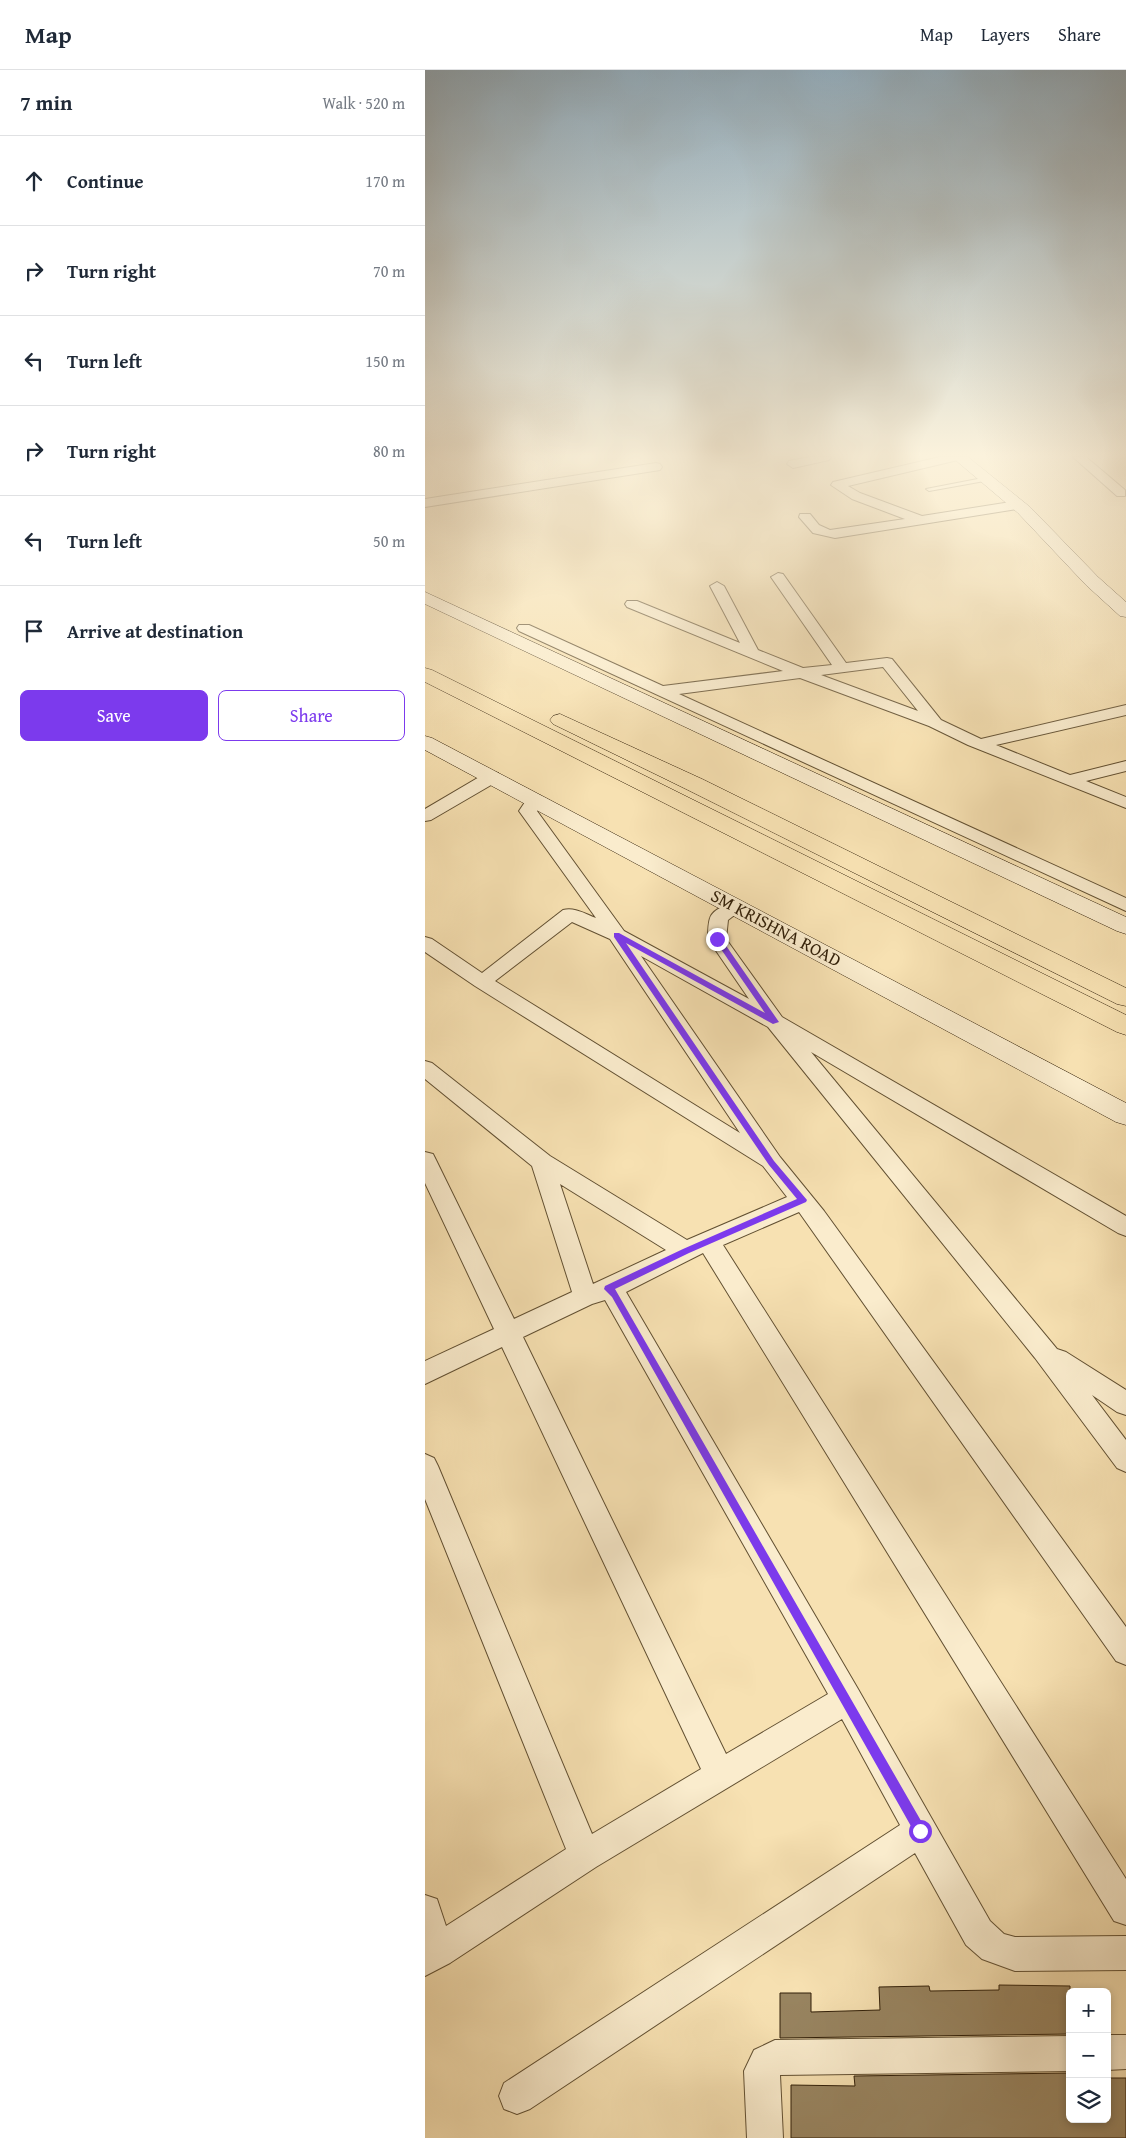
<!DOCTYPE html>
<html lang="en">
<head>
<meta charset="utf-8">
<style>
  :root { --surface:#fff; --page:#f6f6f7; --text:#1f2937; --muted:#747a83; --line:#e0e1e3; --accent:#7c3aed }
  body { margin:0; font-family:"Gentium Book Plus",serif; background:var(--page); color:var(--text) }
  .controls { position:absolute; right:15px; bottom:15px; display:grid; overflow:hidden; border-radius:8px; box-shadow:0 2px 8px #0003 }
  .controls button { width:45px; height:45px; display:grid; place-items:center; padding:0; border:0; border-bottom:1px solid var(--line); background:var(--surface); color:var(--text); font:25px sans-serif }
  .stop { position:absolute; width:15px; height:15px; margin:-11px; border:4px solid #7c3aed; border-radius:50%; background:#fff }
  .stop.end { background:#7c3aed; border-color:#fff; box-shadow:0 1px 5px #0008 }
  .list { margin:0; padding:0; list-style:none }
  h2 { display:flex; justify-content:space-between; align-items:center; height:65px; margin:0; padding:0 20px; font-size:21px }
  h2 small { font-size:16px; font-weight:400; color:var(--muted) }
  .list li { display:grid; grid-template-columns:32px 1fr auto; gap:15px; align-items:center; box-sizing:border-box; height:90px; padding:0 20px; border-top:1px solid var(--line) }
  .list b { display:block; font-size:19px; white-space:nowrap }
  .list em { font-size:16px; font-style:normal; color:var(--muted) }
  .actions { display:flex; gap:10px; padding:15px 20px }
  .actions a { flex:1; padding:11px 0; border:1px solid var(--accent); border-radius:8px; text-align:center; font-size:18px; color:var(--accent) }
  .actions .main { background:var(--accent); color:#fff }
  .icon { flex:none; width:28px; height:28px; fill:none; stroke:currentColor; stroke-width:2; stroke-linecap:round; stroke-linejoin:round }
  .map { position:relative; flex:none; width:701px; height:2068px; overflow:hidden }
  header { display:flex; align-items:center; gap:30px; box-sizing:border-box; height:70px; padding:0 25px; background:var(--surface); border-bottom:1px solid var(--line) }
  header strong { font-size:24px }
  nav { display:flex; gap:28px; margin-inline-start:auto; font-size:18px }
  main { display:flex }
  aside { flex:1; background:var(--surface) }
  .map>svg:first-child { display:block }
  .building { fill:#988460; stroke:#311f08 }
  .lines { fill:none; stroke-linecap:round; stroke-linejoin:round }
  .lane-casing { stroke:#625032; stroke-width:2 }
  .street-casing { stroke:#625032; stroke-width:2 }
  .secondary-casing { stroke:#311f08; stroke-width:1 }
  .highway-casing { stroke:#311f08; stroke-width:1 }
  .lane { fill:#faeccd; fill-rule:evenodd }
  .street { fill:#faeccd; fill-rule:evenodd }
  .secondary { fill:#faeccd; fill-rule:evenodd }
  .highway { fill:#f7e1b2; fill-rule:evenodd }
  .route { fill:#7c3aed }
  .labels { text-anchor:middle; stroke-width:4; stroke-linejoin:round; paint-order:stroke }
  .street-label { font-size:18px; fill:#311f08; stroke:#faeccd }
</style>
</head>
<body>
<header>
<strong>Map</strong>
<nav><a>Map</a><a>Layers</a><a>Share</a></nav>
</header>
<main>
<aside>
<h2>7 min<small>Walk · 520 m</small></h2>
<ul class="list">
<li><svg class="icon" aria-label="ahead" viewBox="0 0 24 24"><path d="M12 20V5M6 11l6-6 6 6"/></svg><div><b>Continue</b></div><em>170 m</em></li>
<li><svg class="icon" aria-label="right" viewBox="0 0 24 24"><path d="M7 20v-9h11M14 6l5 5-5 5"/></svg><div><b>Turn right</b></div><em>70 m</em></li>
<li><svg class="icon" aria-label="left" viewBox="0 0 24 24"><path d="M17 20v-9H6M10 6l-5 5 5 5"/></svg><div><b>Turn left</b></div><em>150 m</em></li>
<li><svg class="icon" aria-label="right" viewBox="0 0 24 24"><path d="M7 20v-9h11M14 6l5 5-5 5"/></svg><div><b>Turn right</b></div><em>80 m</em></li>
<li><svg class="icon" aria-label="left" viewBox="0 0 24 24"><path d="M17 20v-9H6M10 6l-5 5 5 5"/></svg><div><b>Turn left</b></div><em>50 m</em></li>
<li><svg class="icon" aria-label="arrive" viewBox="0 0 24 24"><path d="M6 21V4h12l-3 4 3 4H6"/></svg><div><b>Arrive at destination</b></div></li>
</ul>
<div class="actions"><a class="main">Save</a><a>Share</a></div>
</aside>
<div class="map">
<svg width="701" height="2068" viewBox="0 0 701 2068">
  <rect width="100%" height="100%" fill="#f7e1b2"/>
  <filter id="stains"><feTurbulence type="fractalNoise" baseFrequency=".004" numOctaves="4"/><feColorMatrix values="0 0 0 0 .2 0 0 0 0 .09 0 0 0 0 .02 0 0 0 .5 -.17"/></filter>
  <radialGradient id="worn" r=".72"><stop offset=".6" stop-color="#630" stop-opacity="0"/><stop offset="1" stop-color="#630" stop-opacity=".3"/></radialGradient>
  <path class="building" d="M574,1915L645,1916V1964L355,1968V1923H386V1942L455,1940L454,1917L504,1916L505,1921L574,1920Z
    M645,2003V2049H682V2008H701V2068H366V2015L430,2016L429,2006Z"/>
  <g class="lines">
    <g class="lane-casing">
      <path id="lane" d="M563,407L565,408V410L504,421L501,419Z"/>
    </g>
    <g class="street-casing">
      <path id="street" d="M385,387H406L404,390L368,398L362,394L364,391Z
        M515,387H535L533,390L423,416L435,423L497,446L592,431L598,435L592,439L410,468L388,463L374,447L375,444H385L394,455L405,460L480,449L427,429L406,415L408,412Z
        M648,387H661L700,420V426H692Z
        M231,393L235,394L237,397L235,400L0,437V429Z
        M353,503L358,504L421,593L462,588L467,589L516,650L556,669L701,635V645L571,675L645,705L701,691V701L661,711L701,727V738L543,675L504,656L375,608L254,624L701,828V841L94,561L92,558L94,555H104L238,616L358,601L202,537L200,534L202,531H212L315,573L285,516L292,512L299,516L333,580L378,598L407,595L346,507ZM458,597L493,641L396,605Z
        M67,702L73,703L75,707L73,711L6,750L0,751V739L61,703Z
        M110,725L116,726L118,730L112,741L199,861L324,929L283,869C283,863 283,854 285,848C288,838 309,831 318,833L320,837L303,850L301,869L357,947L701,1146V1166L693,1163L386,982L632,1279L641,1282L701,1320V1345L692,1342L667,1325L701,1370V1402L692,1398L610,1288L343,957L216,886L355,1087L399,1141L701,1557V1595L691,1591L374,1142L298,1175L701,1809V1855L689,1851L278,1183L201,1222L433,1619L565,1851L579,1864L590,1867L701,1866V1900L590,1901L557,1889L541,1875L490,1783L105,2039L92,2044L79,2039L74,2026L79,2013L475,1755L417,1649L171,1797L25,1893L0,1906V1825L12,1829L21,1856L141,1779L0,1429V1384L9,1388L13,1396L167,1764L276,1699L77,1277L0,1314V1291L69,1259L0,1113V1082L8,1084L11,1090L89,1249L147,1222L107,1096L0,1009V991L7,993L125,1086L262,1170L362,1127L338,1096L50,916L0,882V867L7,869L57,903L138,840C150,837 160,844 171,848L94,741L104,726ZM147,852L185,869L315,1063L70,911ZM135,1114L241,1180L168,1214ZM180,1230L403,1624L301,1684L98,1267L167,1234Z
        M682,1965H701V1999L682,2000Z
        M645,1966V2001L355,2005L358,2068H322L319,2001L329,1980L350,1970Z"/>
    </g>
    <g class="secondary-casing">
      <path id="secondary" d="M527,387H543L605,437L673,507L701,532V547L695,546L661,515L593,443Z
        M0,522L701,847V864L692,861L0,534Z
        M0,666L7,668L701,1033V1055L691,1052L0,680Z"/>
    </g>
    <g class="highway-casing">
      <path id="highway" d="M0,598L7,600L701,945V965L692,962L0,612Z
        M135,644L277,709L701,918V936L692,934L261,719L128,654L125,650L128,646Z"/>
    </g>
    <use href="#lane" class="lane"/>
    <use href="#street" class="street"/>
    <use href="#secondary" class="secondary"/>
    <use href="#highway" class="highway"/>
  </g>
  <linearGradient id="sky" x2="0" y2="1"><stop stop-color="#93acbb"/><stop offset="0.57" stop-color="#fbf2dc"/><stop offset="1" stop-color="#fbf2dc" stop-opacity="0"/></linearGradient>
  <rect width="701" height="676" fill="url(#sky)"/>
  <path class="route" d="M189,863H194L340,943L289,869L295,867L354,952L348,954L201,873L349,1091L382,1130L381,1132L264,1183L190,1219L499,1756L501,1761L499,1765L495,1767L491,1765L187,1227L179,1219L180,1216L258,1179L372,1129L344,1095L189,867Z"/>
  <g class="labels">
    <g class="street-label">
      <text transform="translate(351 858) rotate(28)" y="6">SM KRISHNA ROAD</text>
    </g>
  </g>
  <rect width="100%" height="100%" filter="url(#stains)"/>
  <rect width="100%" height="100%" fill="url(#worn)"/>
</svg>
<div class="controls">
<button>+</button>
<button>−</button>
<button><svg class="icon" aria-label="layers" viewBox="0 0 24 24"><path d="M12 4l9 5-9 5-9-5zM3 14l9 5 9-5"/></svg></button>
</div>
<div class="stop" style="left:495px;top:1761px"></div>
<div class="stop end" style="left:292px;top:869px"></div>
</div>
</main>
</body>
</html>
